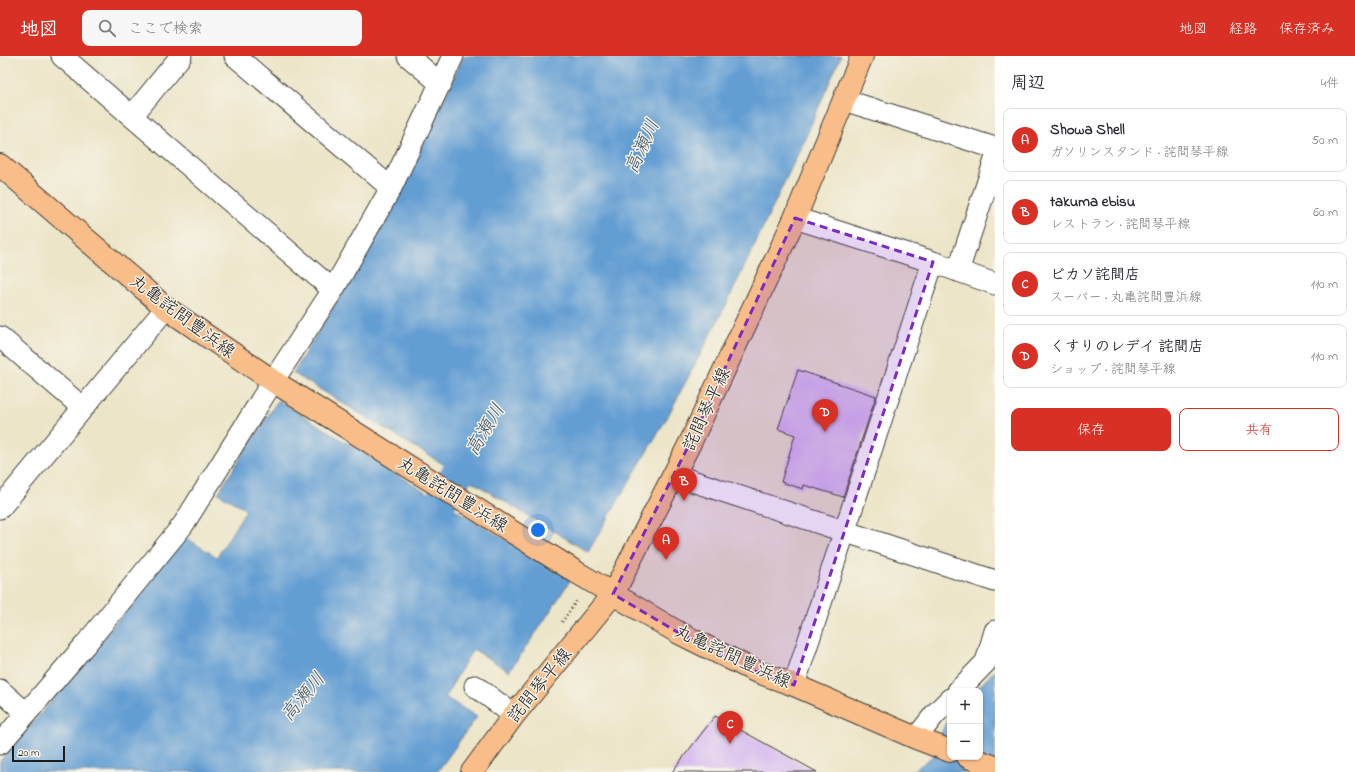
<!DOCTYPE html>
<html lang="ja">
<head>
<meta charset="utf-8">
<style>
  :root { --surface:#fff; --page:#f7f7f7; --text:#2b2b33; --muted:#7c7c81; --line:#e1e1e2; --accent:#d93025 }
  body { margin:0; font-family:"Indie Flower","Klee One",sans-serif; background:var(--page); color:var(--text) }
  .controls { position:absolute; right:12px; bottom:12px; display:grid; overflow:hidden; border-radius:8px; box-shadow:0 1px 3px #0004 }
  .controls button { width:36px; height:36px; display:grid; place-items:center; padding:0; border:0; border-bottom:1px solid var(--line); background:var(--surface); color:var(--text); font:20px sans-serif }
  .scale { position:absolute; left:12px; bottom:10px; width:53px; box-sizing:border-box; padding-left:4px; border:2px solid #1c1c1c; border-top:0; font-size:11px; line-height:14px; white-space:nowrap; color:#1c1c1c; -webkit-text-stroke:3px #f7f3e8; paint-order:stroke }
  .you { position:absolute; left:538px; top:474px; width:14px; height:14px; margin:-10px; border:3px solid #fff; border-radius:50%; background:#1a73e8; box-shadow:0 0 0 6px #1a73e833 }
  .badge { display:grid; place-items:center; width:26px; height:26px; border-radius:50%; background:var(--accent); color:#fff; font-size:13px; font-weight:700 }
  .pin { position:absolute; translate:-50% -33px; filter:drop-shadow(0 1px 2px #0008) }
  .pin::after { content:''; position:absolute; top:21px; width:14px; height:12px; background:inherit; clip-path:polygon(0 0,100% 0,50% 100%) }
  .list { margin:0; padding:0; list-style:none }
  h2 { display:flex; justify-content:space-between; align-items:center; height:52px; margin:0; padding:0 16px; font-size:17px }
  h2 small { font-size:13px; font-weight:400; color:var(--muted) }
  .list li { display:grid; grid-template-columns:26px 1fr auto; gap:12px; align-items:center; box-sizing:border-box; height:64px; margin:0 8px 8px; padding:0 8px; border:1px solid var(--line); border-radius:8px }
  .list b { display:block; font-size:15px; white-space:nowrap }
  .list p { margin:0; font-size:13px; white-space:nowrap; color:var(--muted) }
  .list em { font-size:13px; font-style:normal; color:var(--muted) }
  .actions { display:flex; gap:8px; padding:12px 16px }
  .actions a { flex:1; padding:9px 0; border:1px solid var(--accent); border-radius:8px; text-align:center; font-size:14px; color:var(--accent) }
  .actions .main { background:var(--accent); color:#fff }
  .icon { flex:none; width:22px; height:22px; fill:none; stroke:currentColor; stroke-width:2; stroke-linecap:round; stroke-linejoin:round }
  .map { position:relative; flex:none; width:995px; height:716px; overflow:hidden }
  header { display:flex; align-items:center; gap:24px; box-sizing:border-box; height:56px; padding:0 20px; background:var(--accent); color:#fff }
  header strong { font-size:19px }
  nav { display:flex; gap:22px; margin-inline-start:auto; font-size:14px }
  .search { width:280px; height:36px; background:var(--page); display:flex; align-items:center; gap:10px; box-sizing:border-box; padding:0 14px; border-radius:8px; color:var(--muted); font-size:15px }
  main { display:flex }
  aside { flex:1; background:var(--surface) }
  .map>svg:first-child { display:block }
  .water { fill:#639ed3; stroke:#405d78 }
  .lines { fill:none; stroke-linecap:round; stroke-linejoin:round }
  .river { stroke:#639ed3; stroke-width:32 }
  .building { fill:#d4b5f1 }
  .minor-casing { stroke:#3b3a36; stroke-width:23 }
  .major-casing { stroke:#3b3a36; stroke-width:24 }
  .path { stroke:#3b3a36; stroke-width:2.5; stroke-dasharray:1 3; stroke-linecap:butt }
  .minor { stroke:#fff; stroke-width:21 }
  .major { stroke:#f8bd89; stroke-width:22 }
  .marked { fill:#7b2cbf; fill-opacity:0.2; stroke:#7b2cbf; stroke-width:3; stroke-dasharray:8 5; stroke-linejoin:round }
  .labels { text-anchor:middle; stroke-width:3; stroke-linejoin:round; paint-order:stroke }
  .street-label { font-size:18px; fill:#1c1c1c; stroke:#f7f3e8 }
  .water-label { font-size:19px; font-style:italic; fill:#3c566e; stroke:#f7f3e8 }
</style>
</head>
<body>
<header>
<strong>地図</strong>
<div class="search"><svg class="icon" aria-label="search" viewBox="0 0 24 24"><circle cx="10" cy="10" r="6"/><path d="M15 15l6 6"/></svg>ここで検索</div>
<nav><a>地図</a><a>経路</a><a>保存済み</a></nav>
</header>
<main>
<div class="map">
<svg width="995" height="716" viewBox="0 0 995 716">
  <rect width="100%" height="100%" fill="#f7f3e8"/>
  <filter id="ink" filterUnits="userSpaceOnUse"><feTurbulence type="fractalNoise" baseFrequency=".025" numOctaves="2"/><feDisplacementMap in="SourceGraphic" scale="8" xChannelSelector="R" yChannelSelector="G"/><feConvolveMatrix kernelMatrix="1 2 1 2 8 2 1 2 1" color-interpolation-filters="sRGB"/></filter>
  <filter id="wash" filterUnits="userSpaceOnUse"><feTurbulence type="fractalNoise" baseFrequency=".012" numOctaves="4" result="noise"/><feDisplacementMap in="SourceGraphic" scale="16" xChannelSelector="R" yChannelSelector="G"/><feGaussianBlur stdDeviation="0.9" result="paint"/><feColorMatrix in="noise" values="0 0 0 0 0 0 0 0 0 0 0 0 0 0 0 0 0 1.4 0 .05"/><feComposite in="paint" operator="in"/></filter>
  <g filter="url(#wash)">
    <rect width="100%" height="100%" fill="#ece5c8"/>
    <path class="water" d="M464,0H841L804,85L728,245L669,358L588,496L293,317L370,190L422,89Z
      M278,344L424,435L571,523L538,574L509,615L473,593L445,641L477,661C463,679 451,698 437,716H0V705L79,613L184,481L217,501L246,454L218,437Z
      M995,614V716H908L911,714L913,715L932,701L944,670L950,663V701H980V635H975Z"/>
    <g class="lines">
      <path class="river" d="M418,483L480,380"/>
    </g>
    <g id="blocks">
      <path class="building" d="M798,314L876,340L843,441L804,429L803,433L781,426L795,379L778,373Z
        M715,660L817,716H672Z"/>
    </g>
  </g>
  <g filter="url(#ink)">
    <use href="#blocks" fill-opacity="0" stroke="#3b3a36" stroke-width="1"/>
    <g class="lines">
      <g class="minor-casing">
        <path id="minor" d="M62,0L333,234
          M235,0L391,132
          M408,0L441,28
          M844,44L995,92
          M132,60L181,0
          M795,162L933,206L995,228
          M958,215L995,104
          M0,281L83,352
          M674,419L995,525
          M0,452L166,252
          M794,629L933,206
          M475,630L514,659
          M0,634L26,657
          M958,635L986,606L995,575
          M916,682L935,658L950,643
          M0,688L85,589L183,469L273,325L333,234L391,132L453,0"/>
      </g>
      <g class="major-casing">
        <path id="major" d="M0,109L166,252L273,325L576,516L679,577L755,615L794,629L916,682L950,695
          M968,701L995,711
          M472,716L514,659L613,538L691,385L795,162L862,0"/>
      </g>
      <path class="path" d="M562,566L577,544"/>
      <use href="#minor" class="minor"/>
      <use href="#major" class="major"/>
    </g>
  </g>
  <path class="marked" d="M795,162L933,206L794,629L755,615L679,577L613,538L691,385Z"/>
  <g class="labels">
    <g class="street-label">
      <text transform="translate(183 260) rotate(37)" y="6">丸亀詫間豊浜線</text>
      <text transform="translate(706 353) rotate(-65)" y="6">詫間琴平線</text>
      <text transform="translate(453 438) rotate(32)" y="6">丸亀詫間豊浜線</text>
      <text transform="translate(733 600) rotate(25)" y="6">丸亀詫間豊浜線</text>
      <text transform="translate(539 629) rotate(-51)" y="6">詫間琴平線</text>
    </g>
    <g class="water-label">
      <text transform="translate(641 90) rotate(-65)" y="7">高瀬川</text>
      <text transform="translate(484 373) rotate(-59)" y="7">高瀬川</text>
      <text transform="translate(302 640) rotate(-50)" y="7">高瀬川</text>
    </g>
  </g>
</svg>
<div class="controls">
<button>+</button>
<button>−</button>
</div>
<div class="scale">20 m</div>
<div class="you"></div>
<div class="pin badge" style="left:666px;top:504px">A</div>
<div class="pin badge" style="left:684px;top:445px">B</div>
<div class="pin badge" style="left:730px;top:688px">C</div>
<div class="pin badge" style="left:825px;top:376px">D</div>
</div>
<aside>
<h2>周辺<small>4件</small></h2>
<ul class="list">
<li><span class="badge">A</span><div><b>Showa Shell</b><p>ガソリンスタンド · 詫間琴平線</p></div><em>50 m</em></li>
<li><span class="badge">B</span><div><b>takuma ebisu</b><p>レストラン · 詫間琴平線</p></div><em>60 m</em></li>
<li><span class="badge">C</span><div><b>ピカソ詫間店</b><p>スーパー · 丸亀詫間豊浜線</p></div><em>110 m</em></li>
<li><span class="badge">D</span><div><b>くすりのレデイ 詫間店</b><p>ショップ · 詫間琴平線</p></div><em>110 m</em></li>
</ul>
<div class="actions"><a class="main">保存</a><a>共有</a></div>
</aside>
</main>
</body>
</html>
